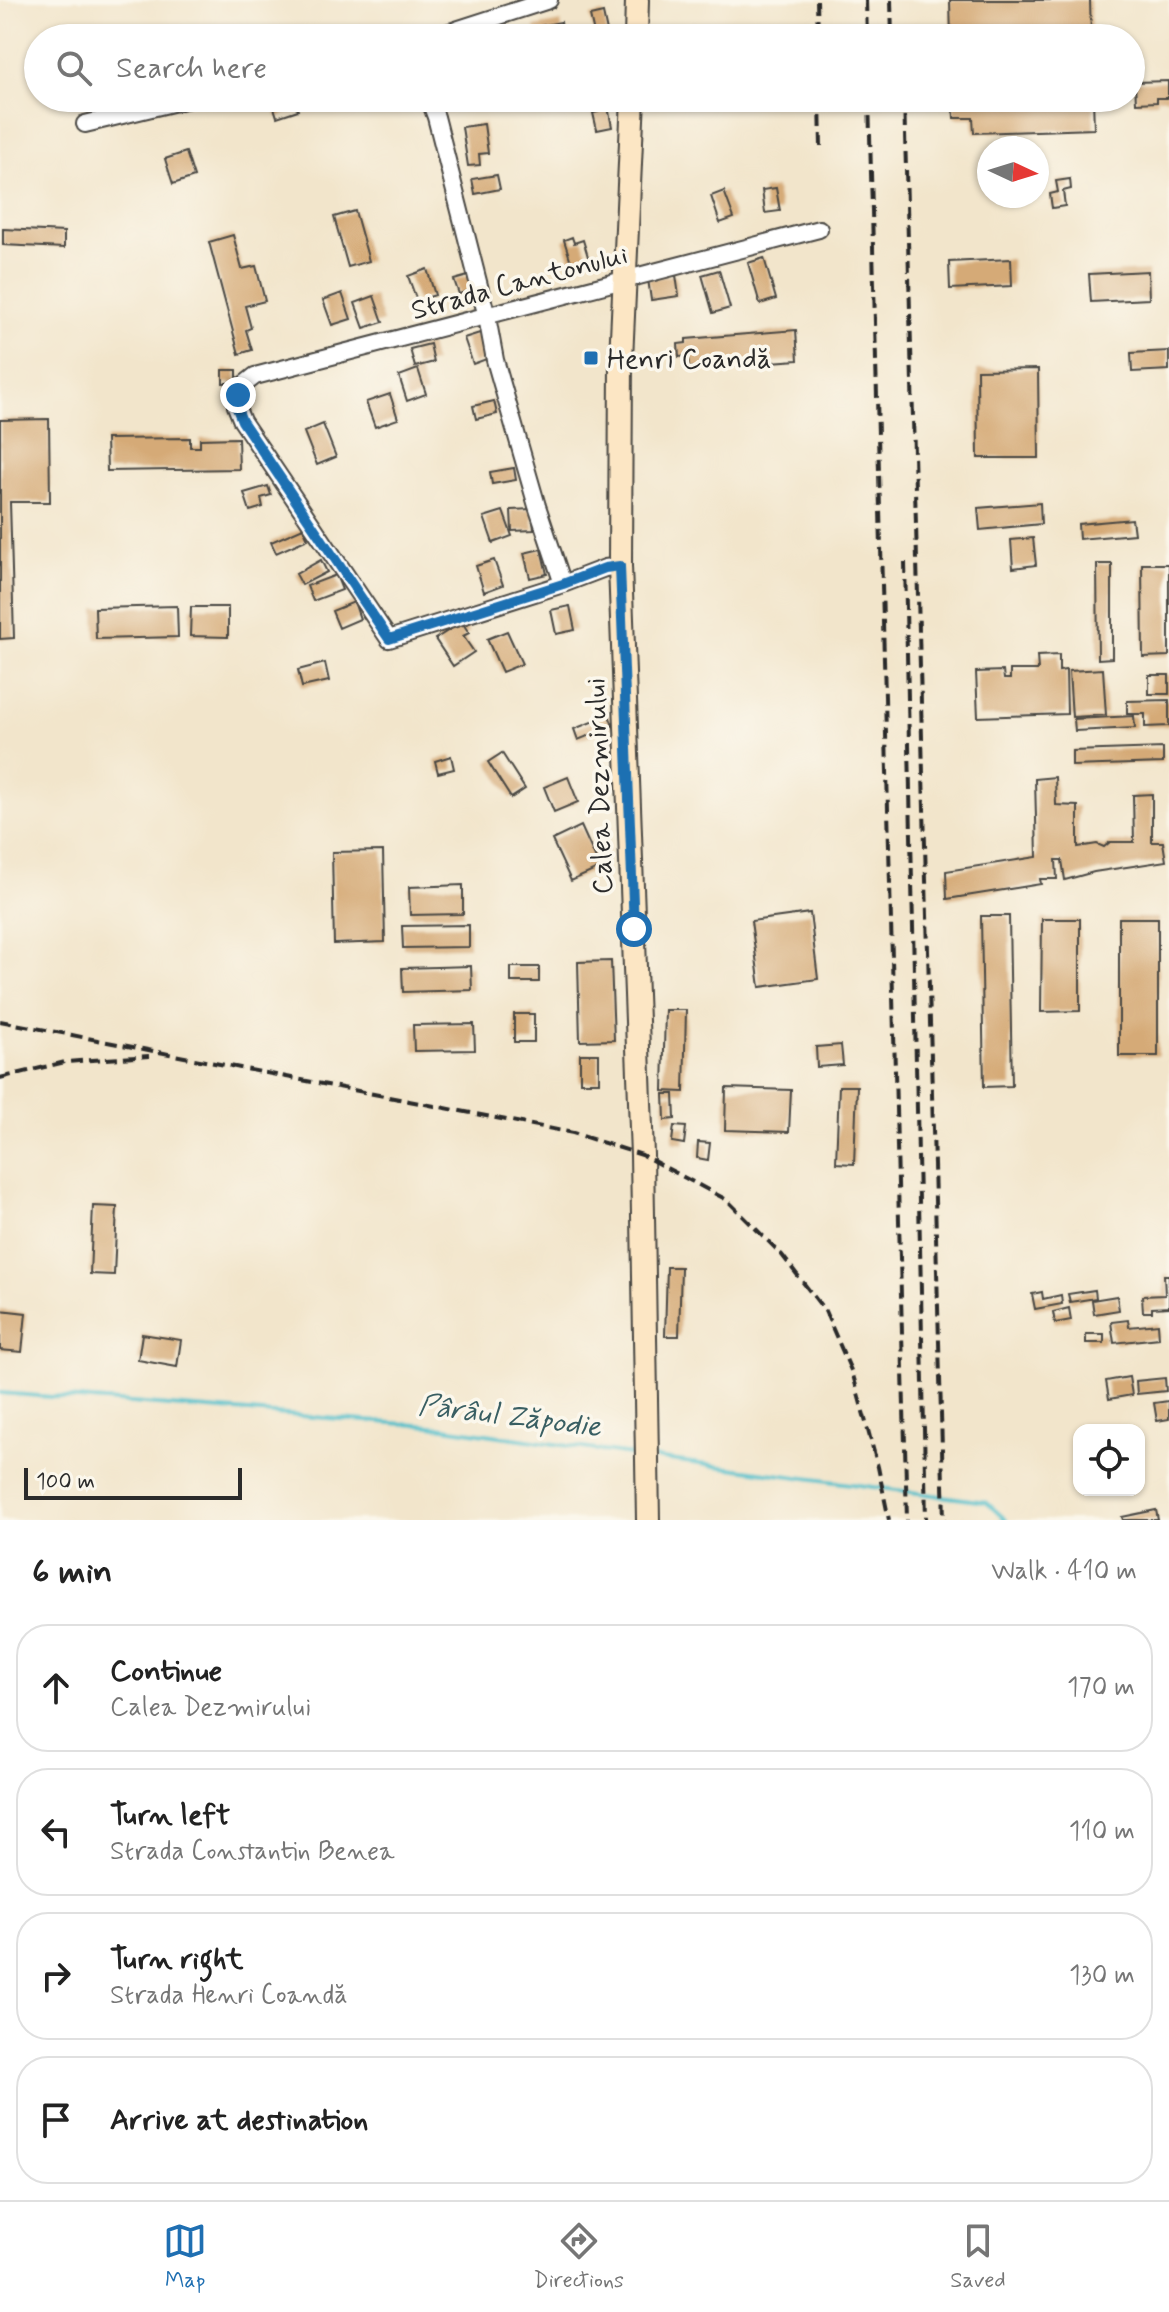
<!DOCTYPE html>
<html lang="en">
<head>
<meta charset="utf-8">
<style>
  :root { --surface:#fff; --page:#f6f6f6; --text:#222; --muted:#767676; --line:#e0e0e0; --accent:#1f6fb2 }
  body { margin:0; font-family:Mynerve,sans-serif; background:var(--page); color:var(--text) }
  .controls { position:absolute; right:24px; bottom:24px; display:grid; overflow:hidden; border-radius:16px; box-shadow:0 2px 6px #0004 }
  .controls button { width:72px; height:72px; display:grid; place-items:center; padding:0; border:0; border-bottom:2px solid var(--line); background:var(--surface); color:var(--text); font:40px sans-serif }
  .compass { position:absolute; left:977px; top:136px; width:72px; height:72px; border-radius:50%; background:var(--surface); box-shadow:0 2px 6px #0004; rotate:94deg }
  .scale { position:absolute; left:24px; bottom:20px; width:218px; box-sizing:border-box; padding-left:8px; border:4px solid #2b2b2b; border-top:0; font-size:22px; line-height:28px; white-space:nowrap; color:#2b2b2b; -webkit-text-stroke:6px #fbf7ec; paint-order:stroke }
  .stop { position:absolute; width:24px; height:24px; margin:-18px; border:6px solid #1f6fb2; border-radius:50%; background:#fff }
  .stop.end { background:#1f6fb2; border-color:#fff; box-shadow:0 2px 8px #0008 }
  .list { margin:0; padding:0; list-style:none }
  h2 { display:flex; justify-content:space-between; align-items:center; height:104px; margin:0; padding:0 32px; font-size:34px }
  h2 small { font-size:26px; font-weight:400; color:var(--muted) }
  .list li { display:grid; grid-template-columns:52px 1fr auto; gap:24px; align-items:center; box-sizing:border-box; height:128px; margin:0 16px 16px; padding:0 16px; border:2px solid var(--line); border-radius:32px }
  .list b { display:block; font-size:30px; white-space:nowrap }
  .list p { margin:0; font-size:26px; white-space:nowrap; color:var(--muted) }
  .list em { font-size:26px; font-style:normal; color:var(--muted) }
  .icon { flex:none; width:44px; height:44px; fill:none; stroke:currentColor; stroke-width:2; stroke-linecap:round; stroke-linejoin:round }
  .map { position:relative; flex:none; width:1169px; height:1520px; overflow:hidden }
  .search { position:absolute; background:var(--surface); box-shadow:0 2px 6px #0004; left:24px; right:24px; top:24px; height:88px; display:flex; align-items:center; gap:20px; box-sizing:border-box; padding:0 28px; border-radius:44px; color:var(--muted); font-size:30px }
  .sheet { height:680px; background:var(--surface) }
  nav { display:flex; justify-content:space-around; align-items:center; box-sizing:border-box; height:112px; border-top:2px solid var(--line); background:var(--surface); font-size:22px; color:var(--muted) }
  nav a { display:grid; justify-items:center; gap:4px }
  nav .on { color:var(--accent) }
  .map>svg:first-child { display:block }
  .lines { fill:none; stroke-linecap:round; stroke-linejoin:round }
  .stream { stroke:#52bfca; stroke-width:4 }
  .building { fill:#d5aa77 }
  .minor-casing { stroke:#494743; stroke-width:20 }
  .secondary-casing { stroke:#494743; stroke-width:26 }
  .minor { stroke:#fff; stroke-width:16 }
  .secondary { stroke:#fce6c4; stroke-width:22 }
  .rail { stroke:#2b2b2b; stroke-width:4; stroke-dasharray:12 6; stroke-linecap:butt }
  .route { stroke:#1f6fb2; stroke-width:10 }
  .poi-dot { fill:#1f6fb2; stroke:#fbf7ec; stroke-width:3 }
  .labels { text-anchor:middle; stroke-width:7; stroke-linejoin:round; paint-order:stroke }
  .street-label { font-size:28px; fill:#2b2b2b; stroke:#fbf7ec }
  .poi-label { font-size:28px; fill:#2b2b2b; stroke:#fbf7ec; text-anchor:start }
  .water-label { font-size:30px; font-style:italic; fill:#395f63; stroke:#fbf7ec }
</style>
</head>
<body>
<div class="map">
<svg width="1169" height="1520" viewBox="0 0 1169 1520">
  <rect width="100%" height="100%" fill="#fbf7ec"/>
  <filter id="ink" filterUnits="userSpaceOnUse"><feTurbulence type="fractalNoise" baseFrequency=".0125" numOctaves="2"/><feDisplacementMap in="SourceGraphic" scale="16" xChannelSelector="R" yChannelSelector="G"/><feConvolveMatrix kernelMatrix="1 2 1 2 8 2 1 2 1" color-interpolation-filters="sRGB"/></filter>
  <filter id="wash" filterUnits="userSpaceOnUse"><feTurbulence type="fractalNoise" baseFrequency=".006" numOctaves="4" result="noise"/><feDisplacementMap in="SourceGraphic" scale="32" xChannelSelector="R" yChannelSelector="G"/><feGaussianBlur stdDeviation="1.8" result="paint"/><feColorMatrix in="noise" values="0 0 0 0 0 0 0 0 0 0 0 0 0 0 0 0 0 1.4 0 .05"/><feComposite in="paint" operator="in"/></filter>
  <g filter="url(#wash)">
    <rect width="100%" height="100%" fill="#f2e5cb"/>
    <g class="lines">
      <path class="stream" d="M0,1393L431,1426L638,1456
        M655,1458L986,1502L1006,1520"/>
    </g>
    <g id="blocks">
      <path class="building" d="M950,0H1090L1091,38H951Z
        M603,13L608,36L595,38L590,16Z
        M561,22L563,35L537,38L535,27Z
        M1168,81V98H1157V102L1136,103L1135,82Z
        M271,98H295L298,110L277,117Z
        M953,98H1093L1094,129L974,133L973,118H954Z
        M607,102L612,127L597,130L593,113L598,112L596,104Z
        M484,124L488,153L479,154L480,165L468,166L462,127Z
        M186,152L194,177L173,184L165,159Z
        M497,175L500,189L475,194L472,179Z
        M1070,179L1071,189L1063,191L1065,206L1052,208L1050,194L1058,192L1056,181Z
        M776,188L780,211L765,213L762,190Z
        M724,191L734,218L720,223L711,196Z
        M355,211L369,261L348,267L334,217Z
        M3,229L64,232V248L3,245Z
        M233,235L242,269L256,266L265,301L245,306L251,328L246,330L252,350L239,354L209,242Z
        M572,237L574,243L583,240L589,260L572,265L564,240Z
        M764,258L776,299L760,304L748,263Z
        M1011,259L1012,286L950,289L949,262Z
        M427,269L435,295L417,301L408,276Z
        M719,270L730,308L713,313L702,275Z
        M1148,271L1149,299L1091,302L1089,274Z
        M676,275L679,296L651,300L648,279Z
        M468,276L472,290L459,294L454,280Z
        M342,293L351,319L332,325L323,300Z
        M374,296L383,322L364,328L355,303Z
        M796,330L798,360L689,368L688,356L679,357L678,344L686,343V339Z
        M483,332L492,357L473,364L464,338Z
        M430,344L434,362L415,367L410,349Z
        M1169,351V370L1132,372L1131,353Z
        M418,369L426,394L407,401L399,376Z
        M1038,369L1039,458H978L977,370Z
        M223,370H237V383H223Z
        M390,394L398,419L375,427L366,402Z
        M494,401L497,414L476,419L473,406Z
        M49,419L50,502H10L14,638L0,639V420Z
        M323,424L336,457L317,465L304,432Z
        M190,438V447H200V439L238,438L239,469L107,471L106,439Z
        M514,468L516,480L492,484L490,472Z
        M268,486L271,495L261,498L263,507L250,511L244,493Z
        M1040,503L1041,524L980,530L978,508Z
        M532,509L534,530L512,531L511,510Z
        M503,511L512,536L493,543L484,517Z
        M1132,519L1134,534L1079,539L1078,524Z
        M303,528L308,539L276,553L271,542Z
        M1033,538L1036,565L1013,568L1011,540Z
        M541,549L547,574L530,578L524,553Z
        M321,560L327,572L302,585L296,574Z
        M494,560L503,585L484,592L476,566Z
        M1097,564H1112V658L1098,659Z
        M1142,564H1169V656L1143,657Z
        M336,575L342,590L313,601L307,586Z
        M354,602L360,619L339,628L332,611Z
        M177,606L178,637L96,639L95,608Z
        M570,606L575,630L556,634L551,610Z
        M191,607H228V637L190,636Z
        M462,622L469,633L463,636L474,652L453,666L435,639Z
        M507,631L522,664L502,672L487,639Z
        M1059,655V671L1066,670L1067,714L978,717L976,672L1003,671L1004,679H1010V670H1038L1037,656Z
        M325,663L329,681L302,687L298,670Z
        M1103,669L1106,715L1072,717L1069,671Z
        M1149,675H1169V694H1149Z
        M1169,700V726L1145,727V714H1127V701Z
        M609,715L613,726L578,740L574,729Z
        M1134,716L1135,728L1075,731L1074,719Z
        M1163,748V763L1072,766V751Z
        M502,753L525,789L511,798L488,762Z
        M451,756L454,769L438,773L435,761Z
        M568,777L578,802L554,812L544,787Z
        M1055,777L1056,805L1078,806V847L1097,844L1104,847L1110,842H1134L1133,795L1152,794V842H1163L1166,861L1094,872L1065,880L1062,860H1056L1057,879H1040L1041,884L947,899L946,871L1037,857L1035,779Z
        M581,826L600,868L571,881L552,840Z
        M383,851L385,942L334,944L332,852Z
        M463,885V914L410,915L409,887Z
        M810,913L818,979L760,987L751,921Z
        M981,916H1009L1012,1086L984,1087Z
        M1119,918H1158V1056H1119Z
        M1042,919H1080V1011L1041,1012Z
        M469,925V947L403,948L402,926Z
        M611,961L614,1040L580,1041L578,962Z
        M471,966L472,990L403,992L402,968Z
        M511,967H539V982H511Z
        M665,1010H686L684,1092L663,1091Z
        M514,1014H534V1042H514Z
        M474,1024L475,1050L414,1051L413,1025Z
        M841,1045L843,1065L817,1067L816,1047Z
        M580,1054H599V1082H580Z
        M839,1086H857L854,1164L836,1163Z
        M726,1088L791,1090L789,1132L725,1130Z
        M664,1094H674L675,1119L665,1120Z
        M674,1126L686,1127L684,1144L672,1142Z
        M698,1142L710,1143L708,1160L697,1158Z
        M93,1206L117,1207L114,1275L90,1274Z
        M667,1267H681L679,1336H665Z
        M1164,1275H1169V1307L1152,1308V1312H1143L1142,1296L1165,1295Z
        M1095,1290L1096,1298L1070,1302L1068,1294Z
        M1042,1292L1043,1299L1061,1295L1062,1304L1035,1309L1032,1294Z
        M1117,1296L1119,1310L1094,1314L1092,1300Z
        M1069,1308L1071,1320L1055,1323L1053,1312Z
        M0,1310L26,1313L22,1352L0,1350Z
        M1128,1320L1129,1327L1158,1324L1159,1338L1114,1343L1111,1322Z
        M142,1334L181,1340L177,1367L138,1360Z
        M1086,1334H1104V1343H1086Z
        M1129,1377L1132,1395L1109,1399L1106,1381Z
        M1165,1378L1166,1391L1137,1394L1136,1381Z
        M1169,1401V1419L1157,1421L1154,1403Z
        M1156,1510L1158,1520H1123L1122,1517Z"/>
    </g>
  </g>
  <g filter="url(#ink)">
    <use href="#blocks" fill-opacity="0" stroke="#494743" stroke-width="2"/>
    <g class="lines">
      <g class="minor-casing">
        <path id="minor" d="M431,38L549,0
          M429,98L436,117L487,317L495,360L537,506L563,584
          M85,124L193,98
          M620,566L605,568L563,584L389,639L242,421L236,406L241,387L255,376L819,229"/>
      </g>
      <g class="secondary-casing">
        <path id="secondary" d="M636,38L637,0
          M633,98L621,359L620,566L642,1155L648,1520"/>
      </g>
      <use href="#minor" class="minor"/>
      <use href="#secondary" class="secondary"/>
      <path class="rail" d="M817,0L818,38
        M866,0L867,38
        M891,0L892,38
        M820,98L821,148
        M869,98L907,1520
        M904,98L944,1520
        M905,562L926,1520
        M0,1021L573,1133L642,1155L727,1200L782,1255L825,1311L853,1375L878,1467L889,1520
        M0,1078L65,1062L149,1056"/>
    </g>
  </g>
  <g class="lines" filter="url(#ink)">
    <path class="route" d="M238,395L236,406L242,421L389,639L563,584L605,568L620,566L634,929"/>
  </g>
  <rect class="poi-dot" x="583" y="350" width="16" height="16" rx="4"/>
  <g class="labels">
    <g class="street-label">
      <text transform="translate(519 281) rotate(-15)" y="10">Strada Cantonului</text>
      <text transform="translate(598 786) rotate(-92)" y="10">Calea Dezmirului</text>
    </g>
    <g class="poi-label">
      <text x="607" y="368">Henri Coandă</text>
    </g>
    <g class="water-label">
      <text transform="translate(510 1415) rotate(7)" y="10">Pârâul Zăpodie</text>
    </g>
  </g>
</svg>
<div class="controls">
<button><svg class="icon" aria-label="locate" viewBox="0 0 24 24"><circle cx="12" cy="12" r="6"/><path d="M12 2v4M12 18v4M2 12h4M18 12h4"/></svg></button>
</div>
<svg class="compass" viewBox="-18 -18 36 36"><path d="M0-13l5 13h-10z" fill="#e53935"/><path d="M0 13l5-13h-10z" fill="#767676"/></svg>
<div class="scale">100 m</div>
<div class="stop" style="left:634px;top:929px"></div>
<div class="stop end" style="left:238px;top:395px"></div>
<div class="search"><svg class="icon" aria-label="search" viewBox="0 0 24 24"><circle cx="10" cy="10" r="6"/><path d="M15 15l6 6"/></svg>Search here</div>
</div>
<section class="sheet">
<h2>6 min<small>Walk · 410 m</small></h2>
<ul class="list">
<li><svg class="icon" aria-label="ahead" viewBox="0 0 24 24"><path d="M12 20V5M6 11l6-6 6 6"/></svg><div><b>Continue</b><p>Calea Dezmirului</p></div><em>170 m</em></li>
<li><svg class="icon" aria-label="left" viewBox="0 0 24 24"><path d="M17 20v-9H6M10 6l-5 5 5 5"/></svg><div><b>Turn left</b><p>Strada Constantin Benea</p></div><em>110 m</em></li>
<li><svg class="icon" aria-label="right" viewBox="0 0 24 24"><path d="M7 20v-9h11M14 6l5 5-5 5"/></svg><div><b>Turn right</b><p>Strada Henri Coandă</p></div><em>130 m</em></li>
<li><svg class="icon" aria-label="arrive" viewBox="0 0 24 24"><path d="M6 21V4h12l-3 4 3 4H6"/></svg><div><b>Arrive at destination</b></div></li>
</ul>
</section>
<nav>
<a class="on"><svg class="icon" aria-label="map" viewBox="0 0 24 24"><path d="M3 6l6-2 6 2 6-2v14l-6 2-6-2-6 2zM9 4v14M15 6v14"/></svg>Map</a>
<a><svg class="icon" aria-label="directions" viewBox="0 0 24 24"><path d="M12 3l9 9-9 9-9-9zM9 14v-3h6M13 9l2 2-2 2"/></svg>Directions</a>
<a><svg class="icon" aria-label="saved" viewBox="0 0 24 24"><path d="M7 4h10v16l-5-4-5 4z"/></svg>Saved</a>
</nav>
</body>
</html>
